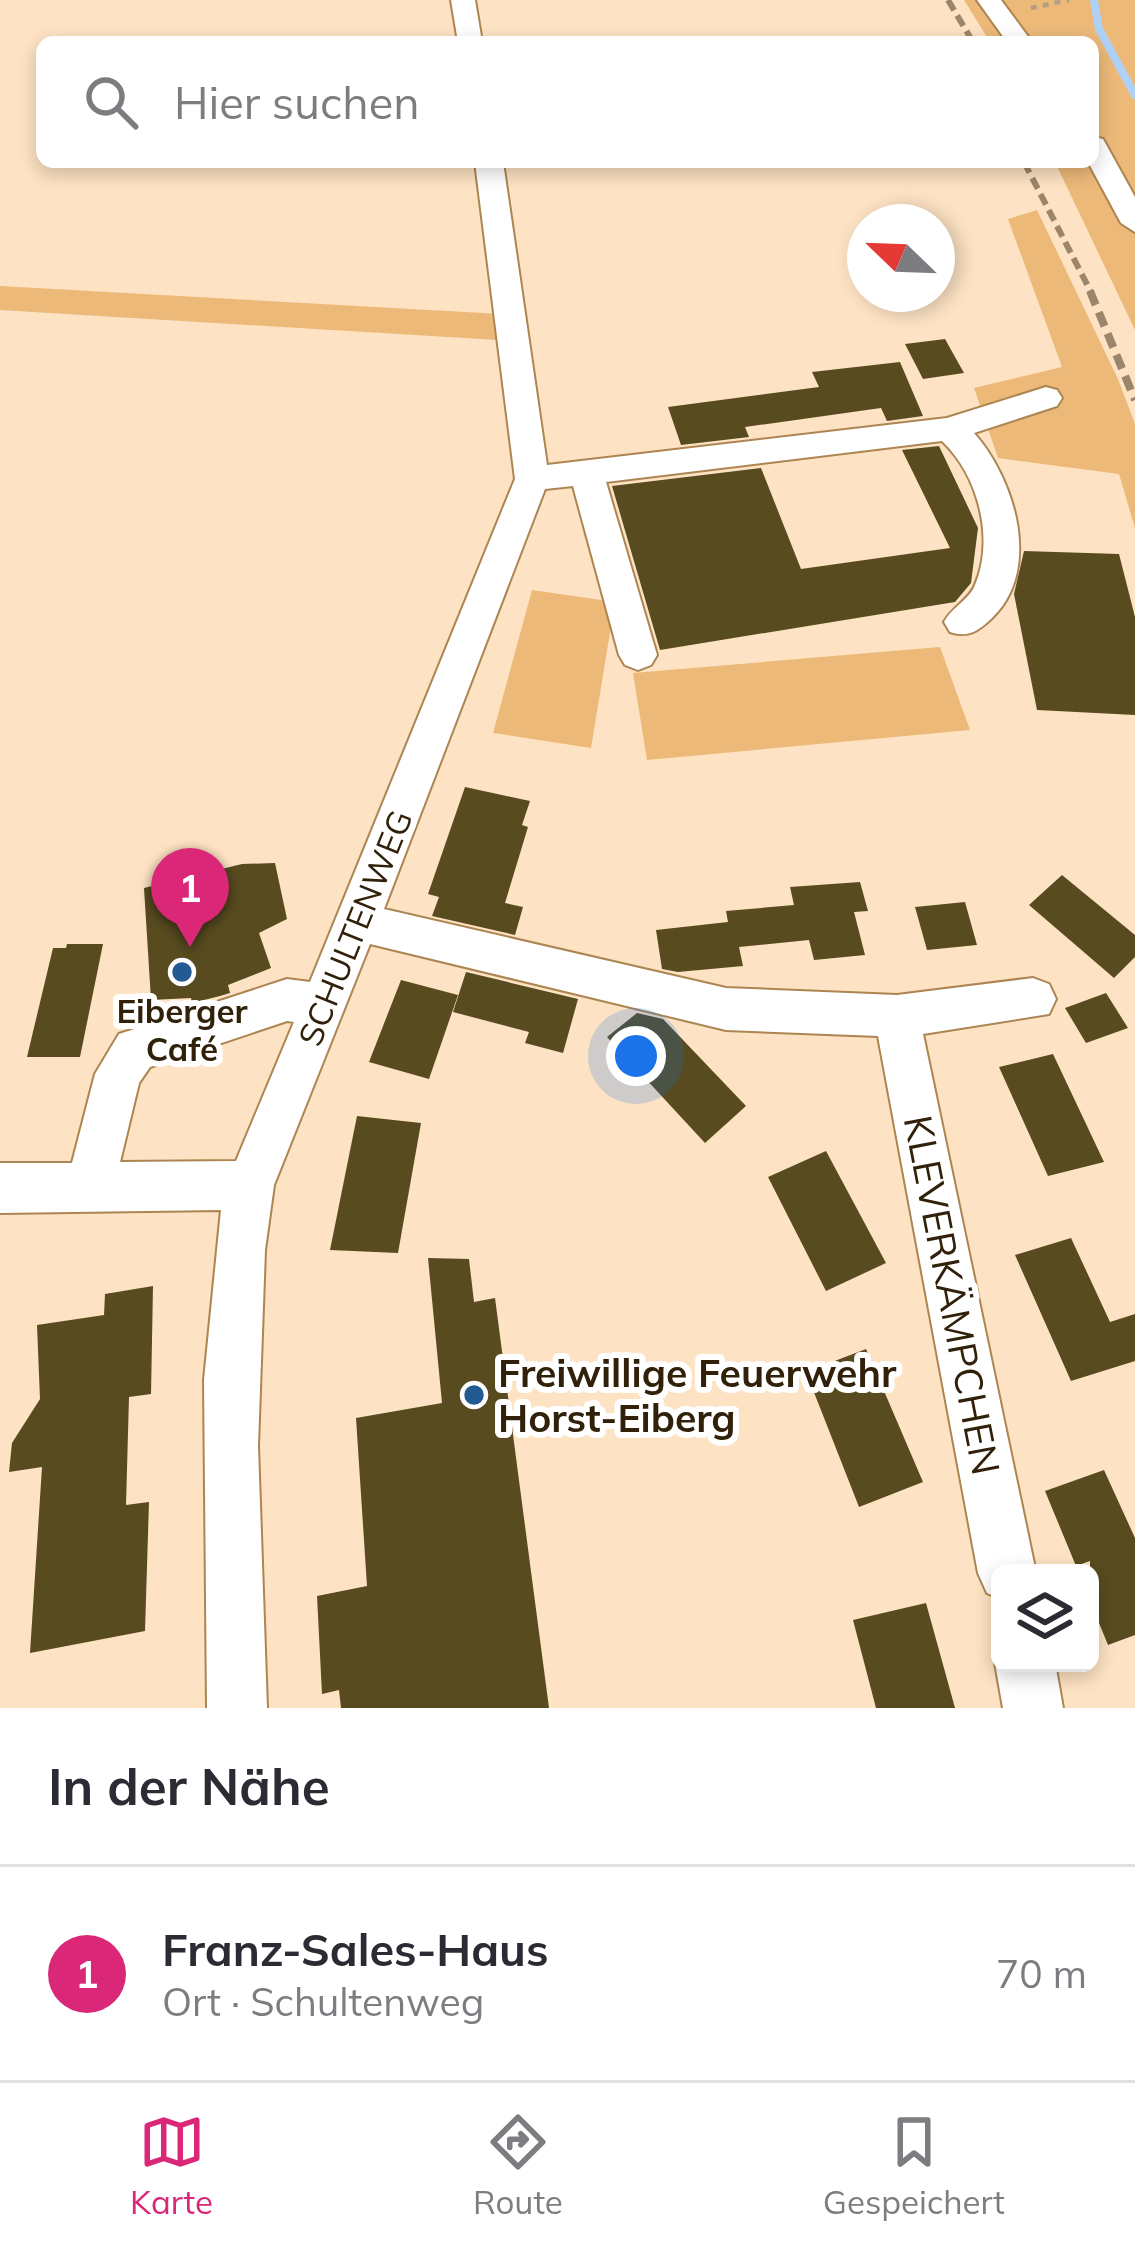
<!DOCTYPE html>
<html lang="de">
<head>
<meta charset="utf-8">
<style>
  :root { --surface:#fff; --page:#f7f7f7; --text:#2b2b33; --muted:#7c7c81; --line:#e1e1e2; --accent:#db2777 }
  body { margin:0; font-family:Mulish,sans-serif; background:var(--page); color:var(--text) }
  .controls { position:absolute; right:36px; bottom:36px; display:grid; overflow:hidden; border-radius:18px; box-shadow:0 6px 18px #0003 }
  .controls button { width:108px; height:108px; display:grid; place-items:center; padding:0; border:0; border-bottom:3px solid var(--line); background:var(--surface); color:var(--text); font:60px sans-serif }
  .compass { position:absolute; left:847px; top:204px; width:108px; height:108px; border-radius:50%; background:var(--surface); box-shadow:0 6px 18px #0003; rotate:293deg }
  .you { position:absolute; left:636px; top:1056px; width:42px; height:42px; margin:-30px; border:9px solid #fff; border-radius:50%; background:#1a73e8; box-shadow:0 0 0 18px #1a73e833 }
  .badge { display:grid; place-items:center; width:78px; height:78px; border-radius:50%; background:var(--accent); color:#fff; font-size:39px; font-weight:700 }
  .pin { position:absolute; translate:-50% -99px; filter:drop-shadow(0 3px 6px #0008) }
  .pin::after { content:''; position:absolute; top:63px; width:42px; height:36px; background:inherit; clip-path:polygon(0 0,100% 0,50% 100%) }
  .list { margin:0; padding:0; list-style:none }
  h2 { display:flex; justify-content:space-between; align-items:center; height:156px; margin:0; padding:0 48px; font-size:51px }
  h2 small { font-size:39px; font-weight:400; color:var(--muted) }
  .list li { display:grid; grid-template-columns:78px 1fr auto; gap:36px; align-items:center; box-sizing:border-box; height:216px; padding:0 48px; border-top:3px solid var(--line) }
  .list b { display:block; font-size:45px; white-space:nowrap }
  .list p { margin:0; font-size:39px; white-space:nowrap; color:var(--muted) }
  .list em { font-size:39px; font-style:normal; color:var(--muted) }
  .icon { flex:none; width:66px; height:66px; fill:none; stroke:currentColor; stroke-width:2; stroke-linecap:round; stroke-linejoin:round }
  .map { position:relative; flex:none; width:1135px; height:1708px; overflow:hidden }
  .search { position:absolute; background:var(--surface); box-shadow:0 6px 18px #0003; left:36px; right:36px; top:36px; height:132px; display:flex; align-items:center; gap:30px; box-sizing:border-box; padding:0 42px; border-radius:18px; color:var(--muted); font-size:45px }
  .sheet { height:372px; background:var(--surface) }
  nav { display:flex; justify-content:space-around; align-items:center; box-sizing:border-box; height:168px; border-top:3px solid var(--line); background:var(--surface); font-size:33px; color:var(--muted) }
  nav a { display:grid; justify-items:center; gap:6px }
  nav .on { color:var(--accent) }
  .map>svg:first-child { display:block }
  .green { fill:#ecb979 }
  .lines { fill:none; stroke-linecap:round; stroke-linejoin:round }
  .stream { stroke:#b0d1f6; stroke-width:8 }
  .building { fill:#584b20 }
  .minor-casing { stroke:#ad8552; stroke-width:4 }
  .path { stroke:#b69e83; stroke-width:4.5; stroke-dasharray:6 6; stroke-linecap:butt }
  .minor { fill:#fff; fill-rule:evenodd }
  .rail-far1 { stroke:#9c866b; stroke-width:6; stroke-dasharray:12 6; stroke-linecap:butt }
  .rail { stroke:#9c866b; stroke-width:8; stroke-dasharray:15 8; stroke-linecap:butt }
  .poi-dot { fill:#235a92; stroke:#fff; stroke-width:4.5 }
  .labels { text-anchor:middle; stroke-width:12; stroke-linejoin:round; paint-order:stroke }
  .street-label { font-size:33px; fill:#31210b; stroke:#fff }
  .poi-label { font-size:33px; font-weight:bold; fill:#31210b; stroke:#fff }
  .near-street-label { font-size:39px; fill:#31210b; stroke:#fff }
  .near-poi-label { font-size:39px; font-weight:bold; fill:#31210b; stroke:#fff; text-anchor:start }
</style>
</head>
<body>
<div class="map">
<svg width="1135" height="1708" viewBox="0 0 1135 1708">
  <rect width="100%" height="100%" fill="#fde2c3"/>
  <path class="green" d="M964,0H1135V330L1055,162H1093V42H990Z
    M1037,210L1118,379L1135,424V528L1119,474L998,458L974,388L1062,367L1008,219Z
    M0,286L501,314L516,341L0,310Z
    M532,590L615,602L591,748L493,733Z
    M940,647L970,730L647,760L633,673Z"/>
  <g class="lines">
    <path class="stream" d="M1094,0L1099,29L1135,95"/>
  </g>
  <path class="building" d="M945,339L964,373L923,379L905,344Z
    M900,362L923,416L887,421L881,408L745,427L749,437L681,445L668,407L819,387L812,372Z
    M939,446L978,528L971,583L955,602L660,650L612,486L761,468L801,569L950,548L902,450Z
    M1024,551L1119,554L1135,617V715L1037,710L1014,594Z
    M465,787L530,801L522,825L528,827L505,903L523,907L515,935L432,916L439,897L428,894Z
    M275,863L287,919L259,933L271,968L228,985L230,993L220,996L192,1003L191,998L151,1000L144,888L242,864Z
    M1062,875L1135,935V957L1114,978L1029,905Z
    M860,882L868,911L854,912L865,955L814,960L809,940L739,947L743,966L678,972L662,969L656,930L728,922L726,911L794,905L790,887Z
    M965,902L977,945L927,950L915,907Z
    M67,944H103L80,1057H27L53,948H66Z
    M466,972L578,999L563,1053L525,1043L529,1032L453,1012Z
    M401,980L458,995L429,1079L369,1062Z
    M1106,993L1128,1028L1086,1043L1065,1008Z
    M637,1013L663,1019L746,1106L705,1143L607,1037Z
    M1053,1054L1104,1162L1048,1176L999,1067Z
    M357,1116L421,1123L398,1253L330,1250Z
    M826,1151L886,1263L826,1291L768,1177Z
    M1071,1238L1110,1322L1135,1314V1361L1071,1381L1015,1255Z
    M428,1258L469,1259L474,1302L495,1298L549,1708H341L339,1690L322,1694L317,1596L367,1586L356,1418L442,1403Z
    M153,1286L151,1394L129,1397L126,1505L149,1502L145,1631L30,1653L42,1467L9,1472L12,1443L40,1399L37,1325L104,1315L105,1294Z
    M866,1349L923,1482L859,1507L806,1372Z
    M1104,1470L1135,1538V1635L1108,1645L1090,1601V1561L1076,1566L1045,1491Z
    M926,1603L955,1708H876L853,1620Z"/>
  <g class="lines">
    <g class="minor-casing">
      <path id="minor" d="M451,0H475L482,42H458Z
        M977,0H1001L1032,42H1007Z
        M1093,137L1103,139L1135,197V232L1121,223L1088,162H1093Z
        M475,162H503L547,465L947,418L1046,387L1057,390L1062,398L1057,406L974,433C1014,478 1043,569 992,618C978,631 969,638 950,632L944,622C952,607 969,600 975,585C995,538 978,475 942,441L606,482L657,655L651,665L638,670L625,665L619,655L573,486L545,489L384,909L726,988L897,995L1033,978L1049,984L1056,999L1049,1014L923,1034L1036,1573H1000V1599L987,1593L978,1573L878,1036L726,1030L370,944L274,1185L265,1250L258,1446L267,1708H207L204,1380L221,1210L0,1213V1163H72L95,1074L119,1034L287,979L310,982L515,479ZM287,1021L294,1022L236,1161L120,1162L139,1083L150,1067Z
        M1000,1652V1663H1055L1063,1708H1003L995,1663Z"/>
    </g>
    <path class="path" d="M1031,8L1069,0"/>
    <use href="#minor" class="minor"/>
    <path class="rail-far1" d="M948,0L973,42
      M1024,162L1092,294"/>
    <path class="rail" d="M1090,291L1135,400"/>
  </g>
  <g class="poi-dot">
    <circle cx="182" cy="972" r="12"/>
    <circle cx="474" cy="1395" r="12"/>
  </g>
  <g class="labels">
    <g class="street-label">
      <text transform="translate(355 928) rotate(-68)" y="12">SCHULTENWEG</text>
    </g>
    <g class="poi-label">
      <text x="182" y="1023">Eiberger<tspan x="182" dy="38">Café</tspan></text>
    </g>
    <g class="near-street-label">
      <text transform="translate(952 1295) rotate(79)" y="14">KLEVERKÄMPCHEN</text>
    </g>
    <g class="near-poi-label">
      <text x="498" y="1387">Freiwillige Feuerwehr<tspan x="498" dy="45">Horst-Eiberg</tspan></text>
    </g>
  </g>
</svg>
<div class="controls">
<button><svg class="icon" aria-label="layers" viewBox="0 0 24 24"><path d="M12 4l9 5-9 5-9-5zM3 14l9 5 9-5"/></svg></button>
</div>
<svg class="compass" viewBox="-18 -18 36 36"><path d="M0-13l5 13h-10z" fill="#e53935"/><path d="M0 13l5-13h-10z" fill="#7c7c81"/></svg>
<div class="you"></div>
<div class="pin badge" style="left:190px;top:947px">1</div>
<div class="search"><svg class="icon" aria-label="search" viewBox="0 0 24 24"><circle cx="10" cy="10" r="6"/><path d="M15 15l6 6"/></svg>Hier suchen</div>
</div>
<section class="sheet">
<h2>In der Nähe<small></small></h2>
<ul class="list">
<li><span class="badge">1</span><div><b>Franz-Sales-Haus</b><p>Ort · Schultenweg</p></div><em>70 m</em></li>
</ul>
</section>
<nav>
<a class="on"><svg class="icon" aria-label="map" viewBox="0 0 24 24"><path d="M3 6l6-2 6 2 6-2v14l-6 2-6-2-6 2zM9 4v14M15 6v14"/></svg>Karte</a>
<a><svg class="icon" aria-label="directions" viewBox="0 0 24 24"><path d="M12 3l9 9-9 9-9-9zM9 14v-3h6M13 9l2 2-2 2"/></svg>Route</a>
<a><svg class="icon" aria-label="saved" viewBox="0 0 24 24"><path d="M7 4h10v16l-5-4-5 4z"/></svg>Gespeichert</a>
</nav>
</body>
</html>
